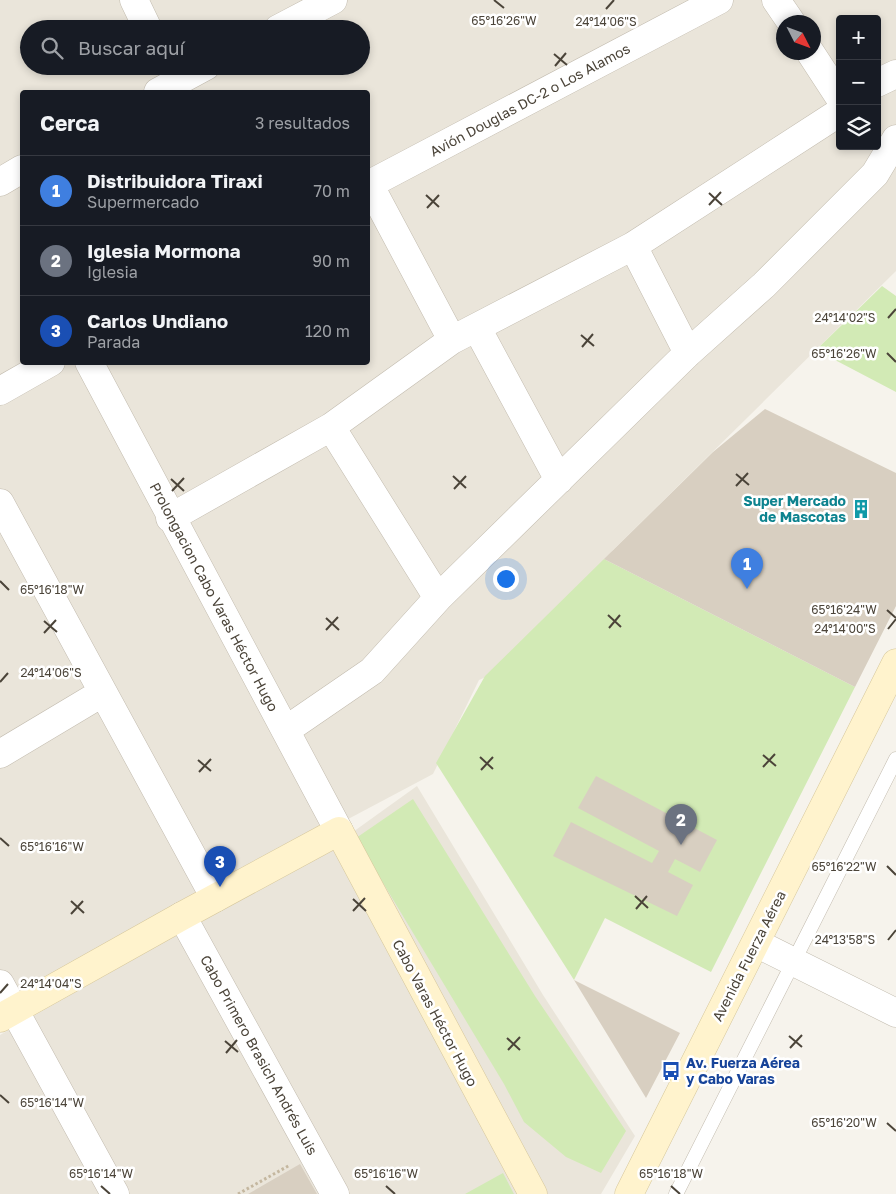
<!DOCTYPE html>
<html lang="es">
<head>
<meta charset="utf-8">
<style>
  :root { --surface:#171b24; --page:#20242c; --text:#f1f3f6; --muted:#9ea1a6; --line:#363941; --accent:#2563eb }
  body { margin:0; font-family:"Golos Text",sans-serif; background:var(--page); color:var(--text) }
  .controls { position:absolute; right:15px; top:15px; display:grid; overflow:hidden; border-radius:5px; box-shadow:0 2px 8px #0003 }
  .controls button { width:45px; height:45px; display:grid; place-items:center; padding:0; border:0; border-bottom:1px solid var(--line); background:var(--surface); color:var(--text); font:25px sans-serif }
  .compass { position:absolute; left:776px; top:15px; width:45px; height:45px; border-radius:50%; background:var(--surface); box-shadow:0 2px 8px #0003; rotate:132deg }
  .you { position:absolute; left:505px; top:578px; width:18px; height:18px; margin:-12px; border:4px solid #fff; border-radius:50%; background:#1a73e8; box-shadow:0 0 0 8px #1a73e833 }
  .badge { display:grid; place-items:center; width:32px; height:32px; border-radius:50%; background:var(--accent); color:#fff; font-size:16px; font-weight:700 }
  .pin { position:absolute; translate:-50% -41px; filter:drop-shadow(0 1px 2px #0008) }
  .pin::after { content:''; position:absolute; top:26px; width:18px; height:15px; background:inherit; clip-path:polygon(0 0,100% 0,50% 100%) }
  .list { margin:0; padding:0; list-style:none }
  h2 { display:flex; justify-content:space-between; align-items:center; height:65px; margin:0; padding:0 20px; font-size:21px }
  h2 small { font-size:16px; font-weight:400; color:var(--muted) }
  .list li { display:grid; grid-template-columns:32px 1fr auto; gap:15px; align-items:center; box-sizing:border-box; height:70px; padding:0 20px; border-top:1px solid var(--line) }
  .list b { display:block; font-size:19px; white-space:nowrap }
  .list p { margin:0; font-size:16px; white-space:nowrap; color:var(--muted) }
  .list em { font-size:16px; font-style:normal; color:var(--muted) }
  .icon { flex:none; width:28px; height:28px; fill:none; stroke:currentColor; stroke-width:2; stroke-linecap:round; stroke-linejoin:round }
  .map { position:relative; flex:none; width:896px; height:1194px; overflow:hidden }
  .search { position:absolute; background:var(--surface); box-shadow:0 2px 8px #0003; left:20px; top:20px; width:350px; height:55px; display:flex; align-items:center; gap:12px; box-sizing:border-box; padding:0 18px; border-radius:28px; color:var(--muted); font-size:19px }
  .panel { position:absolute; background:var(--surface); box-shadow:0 2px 8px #0003; left:20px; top:90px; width:350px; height:275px; border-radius:5px }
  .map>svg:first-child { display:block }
  .residential { fill:#eae5da; fill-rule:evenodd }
  .green { fill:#d2eab5 }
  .building { fill:#d8cfc1 }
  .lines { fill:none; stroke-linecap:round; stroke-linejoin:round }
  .lane-casing { stroke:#c2bbae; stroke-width:15 }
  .street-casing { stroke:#c2bbae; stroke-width:29 }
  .secondary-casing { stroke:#d6c79b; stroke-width:29 }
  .path { stroke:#c4b79f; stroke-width:3; stroke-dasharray:2.5 2.5; stroke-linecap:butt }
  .lane { stroke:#fff; stroke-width:14 }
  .street { stroke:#fff; stroke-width:28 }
  .secondary { stroke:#fff3cd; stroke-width:28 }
  .ticks { fill:none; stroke:#4b4439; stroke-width:2 }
  .labels { text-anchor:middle; stroke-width:5; stroke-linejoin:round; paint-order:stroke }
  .street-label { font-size:14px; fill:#4b4439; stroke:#fff }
  .culture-label { font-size:14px; font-weight:bold; fill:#0d838f; stroke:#fff; text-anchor:end }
  .transit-label { font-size:14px; font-weight:bold; fill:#164399; stroke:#fff; text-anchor:start }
  .ticks-label { font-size:12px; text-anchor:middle; fill:#4b4439; stroke:#fff; stroke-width:5; stroke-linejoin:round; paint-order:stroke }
</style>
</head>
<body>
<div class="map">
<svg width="896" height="1194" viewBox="0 0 896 1194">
  <rect width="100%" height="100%" fill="#f6f3ec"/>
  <path class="residential" d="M0,0H896V271L613,550L595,574L495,673L479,680L433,774L0,1004ZM840,19H877V146H840ZM784,22H814V52H784ZM29,29H361V66H29ZM22,92H368V362H22Z
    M417,786L543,995L635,1136L601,1194H0V1035L332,847Z"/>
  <path class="green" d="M882,286L896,296V392L816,350Z
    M604,559L855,687L711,972L605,918L574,980L436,763L485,676Z
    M413,799L535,996L626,1131L601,1173L566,1157L524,1122L504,1084L356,838Z
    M503,1173L514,1194H465Z"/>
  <path class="building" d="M765,409L896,473V606L855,687L604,559L713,452Z
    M596,776L717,840L700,872L675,859L668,872L693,885L677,916L553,856L571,822L652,863L659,851L578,808Z
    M574,980L680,1033L646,1098Z
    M300,1164L317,1194H248Z"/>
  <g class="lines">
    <g class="lane-casing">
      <path id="lane" d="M676,1194L896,759"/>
    </g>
    <g class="street-casing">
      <path id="street" d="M134,0L148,29
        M776,0L791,22
        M278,29L333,0
        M810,52L840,98
        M877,83L896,74
        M158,92L206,66
        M0,182L22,169
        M369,184L452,340
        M368,185L719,0
        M633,246L688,353
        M477,328L559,480
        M89,362L339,831
        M0,391L51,362
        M331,427L438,598
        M0,503L215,898
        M170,518L331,427L452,340L633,246L840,112
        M286,730L372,671L438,598L688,353L764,285L875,174L896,139
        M0,754L102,693
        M182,916L335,1194
        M756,943L896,1013
        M0,984L115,1194"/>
    </g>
    <g class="secondary-casing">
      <path id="secondary" d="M0,1018L182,916L339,831L533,1194
        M629,1194L896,663"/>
    </g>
    <path class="path" d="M238,1194L290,1165"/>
    <use href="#lane" class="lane"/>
    <use href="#street" class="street"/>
    <use href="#secondary" class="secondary"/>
  </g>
  <path class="ticks" d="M494,0L504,8M606,9L614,0M554,54L567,65M555,66L566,53M709,193L722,205M426,195L439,207M709,205L721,192M427,208L439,195M888,318L896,309M581,335L594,346M582,347L593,334M887,353L896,362M736,474L749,485M453,476L466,488M171,479L184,491M736,486L748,473M454,489L466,476M172,491L184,478M0,581L9,590M887,610L896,618M608,615L621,627M326,618L339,630M44,621L57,632M609,628L620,615M888,629L896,619M326,630L338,617M44,633L56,620M0,682L8,673M763,755L776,766M480,757L493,769M198,760L211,771M763,767L775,754M481,770L493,757M199,772L211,759M0,838L9,846M887,866L896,875M635,896L648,908M353,899L366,911M71,901L84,913M636,909L647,896M353,911L365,898M71,914L83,901M888,940L896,930M0,993L8,984M789,1036L802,1047M507,1038L520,1050M225,1041L238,1052M790,1048L802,1035M508,1050L520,1037M226,1053L237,1040M0,1095L9,1103M887,1123L896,1131M101,1186L110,1194M386,1186L395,1194M671,1186L680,1194"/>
  <defs>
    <g id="building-bare" transform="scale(1.5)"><path d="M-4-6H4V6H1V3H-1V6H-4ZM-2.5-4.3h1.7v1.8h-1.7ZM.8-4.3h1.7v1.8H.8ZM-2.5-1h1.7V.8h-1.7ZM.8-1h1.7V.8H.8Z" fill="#0f9aa8" stroke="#fff" stroke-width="2.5" paint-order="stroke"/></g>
    <g id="bus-bare" transform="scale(1.5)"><path d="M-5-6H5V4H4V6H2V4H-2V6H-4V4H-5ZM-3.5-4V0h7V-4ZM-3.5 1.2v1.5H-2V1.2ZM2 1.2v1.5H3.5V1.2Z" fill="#1a4fb4" stroke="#fff" stroke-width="2.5" paint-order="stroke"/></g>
  </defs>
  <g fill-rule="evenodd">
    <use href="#building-bare" x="861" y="509"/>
    <use href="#bus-bare" x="671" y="1071"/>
  </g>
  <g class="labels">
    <g class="street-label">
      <text transform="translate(530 100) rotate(-28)" y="5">Avión Douglas DC-2 o Los Alamos</text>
      <text transform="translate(214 597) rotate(62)" y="5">Prolongacion Cabo Varas Héctor Hugo</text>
      <text transform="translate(749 956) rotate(-63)" y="5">Avenida Fuerza Aérea</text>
      <text transform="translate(435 1013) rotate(62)" y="5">Cabo Varas Héctor Hugo</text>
      <text transform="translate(259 1055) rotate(61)" y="5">Cabo Primero Brasich Andrés Luis</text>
    </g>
    <g class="culture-label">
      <text x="846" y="506">Super Mercado<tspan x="846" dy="16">de Mascotas</tspan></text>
    </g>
    <g class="transit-label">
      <text x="686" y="1068">Av. Fuerza Aérea<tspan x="686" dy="16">y Cabo Varas</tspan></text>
    </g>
  </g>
  <g class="ticks-label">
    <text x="504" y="25">65°16'26"W</text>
    <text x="606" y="26">24°14'06"S</text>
    <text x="845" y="322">24°14'02"S</text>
    <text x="844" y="358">65°16'26"W</text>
    <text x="52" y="594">65°16'18"W</text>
    <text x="844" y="614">65°16'24"W</text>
    <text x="845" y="633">24°14'00"S</text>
    <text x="51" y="677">24°14'06"S</text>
    <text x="52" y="851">65°16'16"W</text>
    <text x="844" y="871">65°16'22"W</text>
    <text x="845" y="944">24°13'58"S</text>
    <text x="51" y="988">24°14'04"S</text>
    <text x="52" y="1107">65°16'14"W</text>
    <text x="844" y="1127">65°16'20"W</text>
    <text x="101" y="1178">65°16'14"W</text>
    <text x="386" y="1178">65°16'16"W</text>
    <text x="671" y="1178">65°16'18"W</text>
  </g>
</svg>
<div class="controls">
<button>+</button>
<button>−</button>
<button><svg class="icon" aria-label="layers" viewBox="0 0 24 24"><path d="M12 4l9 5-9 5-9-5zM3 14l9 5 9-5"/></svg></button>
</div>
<svg class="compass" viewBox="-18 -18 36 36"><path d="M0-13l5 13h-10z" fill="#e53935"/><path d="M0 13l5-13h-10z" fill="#9ea1a6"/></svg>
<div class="you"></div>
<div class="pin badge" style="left:747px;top:589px;background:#3f7fe0">1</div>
<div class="pin badge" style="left:681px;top:845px;background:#6b7280">2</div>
<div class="pin badge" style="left:220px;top:887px;background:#1a4fb4">3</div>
<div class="search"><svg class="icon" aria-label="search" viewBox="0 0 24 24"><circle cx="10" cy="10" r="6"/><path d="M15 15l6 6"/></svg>Buscar aquí</div>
<section class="panel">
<h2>Cerca<small>3 resultados</small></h2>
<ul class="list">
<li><span class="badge" style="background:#3f7fe0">1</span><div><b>Distribuidora Tiraxi</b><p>Supermercado</p></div><em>70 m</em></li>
<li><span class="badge" style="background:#6b7280">2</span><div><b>Iglesia Mormona</b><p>Iglesia</p></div><em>90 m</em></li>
<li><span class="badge" style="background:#1a4fb4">3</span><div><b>Carlos Undiano</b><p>Parada</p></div><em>120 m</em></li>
</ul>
</section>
</div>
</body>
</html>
